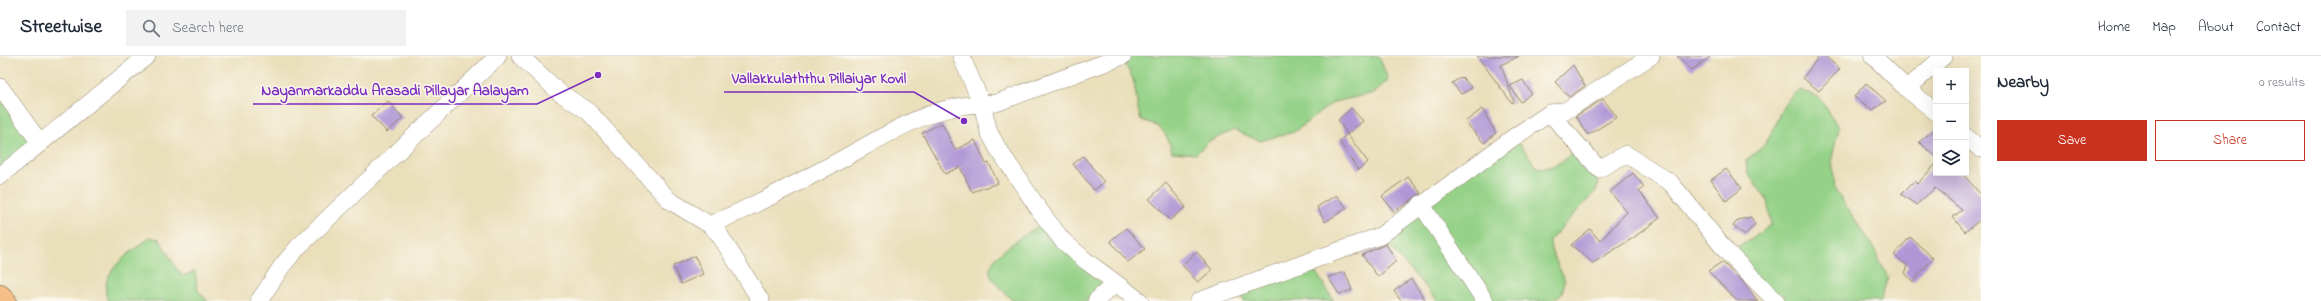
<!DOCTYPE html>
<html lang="en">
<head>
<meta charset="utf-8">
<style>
  :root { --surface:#fff; --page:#f2f2f3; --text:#1f2937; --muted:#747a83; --line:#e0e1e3; --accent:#c8321e }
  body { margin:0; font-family:"Indie Flower",sans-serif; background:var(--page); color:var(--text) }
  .controls { position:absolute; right:12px; top:12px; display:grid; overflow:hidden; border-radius:0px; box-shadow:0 4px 16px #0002 }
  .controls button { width:36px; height:36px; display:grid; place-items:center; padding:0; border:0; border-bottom:1px solid var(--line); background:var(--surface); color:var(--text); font:20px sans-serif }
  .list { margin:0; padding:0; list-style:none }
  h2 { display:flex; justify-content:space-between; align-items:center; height:52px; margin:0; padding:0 16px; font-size:17px }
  h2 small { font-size:13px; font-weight:400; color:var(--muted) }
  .actions { display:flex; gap:8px; padding:12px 16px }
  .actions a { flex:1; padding:9px 0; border:1px solid var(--accent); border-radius:0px; text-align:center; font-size:14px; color:var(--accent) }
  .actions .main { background:var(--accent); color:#fff }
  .icon { flex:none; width:22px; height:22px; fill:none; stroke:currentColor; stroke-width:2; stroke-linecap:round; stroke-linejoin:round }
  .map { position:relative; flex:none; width:1981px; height:245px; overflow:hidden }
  header { display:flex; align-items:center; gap:24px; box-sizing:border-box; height:56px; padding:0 20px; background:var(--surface); border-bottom:1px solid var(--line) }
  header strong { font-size:19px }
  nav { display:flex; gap:22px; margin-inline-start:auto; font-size:14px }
  .search { width:280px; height:36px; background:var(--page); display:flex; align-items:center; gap:10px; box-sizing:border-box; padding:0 14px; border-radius:0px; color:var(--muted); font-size:15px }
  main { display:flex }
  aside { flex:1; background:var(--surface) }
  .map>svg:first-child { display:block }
  .green { fill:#95d288; stroke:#687e53 }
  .building { fill:#af97d6 }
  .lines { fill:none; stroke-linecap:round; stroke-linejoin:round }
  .minor-casing { stroke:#92846c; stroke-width:18 }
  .major-casing { stroke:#92846c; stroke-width:24 }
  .minor { stroke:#fff; stroke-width:17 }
  .major { stroke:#f6be87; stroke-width:22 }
  .leader { fill:none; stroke:#7b2cbf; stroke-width:1.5 }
  .callout-dot { fill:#7b2cbf; stroke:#fbf7ec; stroke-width:1.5 }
  .callout-label { font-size:15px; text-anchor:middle; font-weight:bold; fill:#7b2cbf; stroke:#fbf7ec; stroke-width:3; stroke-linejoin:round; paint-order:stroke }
</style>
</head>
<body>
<header>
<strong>Streetwise</strong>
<div class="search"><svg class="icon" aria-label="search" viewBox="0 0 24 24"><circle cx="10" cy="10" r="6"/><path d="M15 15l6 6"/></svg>Search here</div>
<nav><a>Home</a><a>Map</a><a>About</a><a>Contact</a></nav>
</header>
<main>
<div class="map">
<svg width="1981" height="245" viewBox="0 0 1981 245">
  <rect width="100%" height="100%" fill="#fbf7ec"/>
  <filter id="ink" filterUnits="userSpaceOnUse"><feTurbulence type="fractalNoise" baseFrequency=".025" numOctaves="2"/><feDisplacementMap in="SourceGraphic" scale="8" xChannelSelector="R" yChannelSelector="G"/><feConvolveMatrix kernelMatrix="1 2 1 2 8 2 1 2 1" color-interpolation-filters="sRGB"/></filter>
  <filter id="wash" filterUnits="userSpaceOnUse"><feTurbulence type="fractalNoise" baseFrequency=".012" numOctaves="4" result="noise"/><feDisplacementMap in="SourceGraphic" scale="16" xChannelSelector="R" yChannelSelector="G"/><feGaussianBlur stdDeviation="0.9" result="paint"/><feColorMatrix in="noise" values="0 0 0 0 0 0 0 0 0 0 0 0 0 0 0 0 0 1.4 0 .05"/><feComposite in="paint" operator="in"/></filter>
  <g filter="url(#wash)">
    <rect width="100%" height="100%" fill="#eadfbb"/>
    <path class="green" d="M1123,0H1379L1388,24L1374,37L1334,46L1294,76L1260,85L1234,74L1208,86L1196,98L1172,96C1166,75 1163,70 1141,64C1132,38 1141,21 1117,2Z
      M0,31L40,87L0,120Z
      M1800,34L1819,41L1839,72L1832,102L1835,134L1870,186L1888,221L1880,245H1776L1727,196L1749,185L1771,169L1767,143L1747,117L1746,104C1753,98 1763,92 1767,85C1778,68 1780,44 1800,34Z
      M1514,81L1537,111C1553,116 1568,100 1580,91L1599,113L1597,134L1550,184L1551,194L1565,225L1562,237L1553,245H1438L1380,180Z
      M1047,165L1115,227L1096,245H1013C1006,237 993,227 990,217C986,200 1034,173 1047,165Z
      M150,181L159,183C168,195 172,209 183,220L195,215L198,235L208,245H108C96,216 131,197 150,181Z
      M1310,207L1334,245H1244L1236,231Z"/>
    <g id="blocks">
      <path class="building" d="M1477,0H1519L1501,9L1514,46L1512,47Z
        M1677,0H1711L1692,14Z
        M1819,0H1825L1840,13L1819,35L1803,22Z
        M1573,9L1585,30L1569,41L1555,26Z
        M1462,21L1472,32L1461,38L1452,27Z
        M1523,24L1531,37L1521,46L1510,30Z
        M1866,27L1886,45L1873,54L1854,41Z
        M1603,43L1617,61L1588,79L1576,60Z
        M388,45L403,62L387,76L371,60Z
        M1351,52L1363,65L1347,78L1338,64Z
        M1482,53L1496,77L1484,87L1465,66Z
        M942,67L955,94L975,84L986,108L989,107L998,127L972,136L960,111L945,118L922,77Z
        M1936,72V101L1919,86Z
        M1347,78L1368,106L1358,114L1339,85Z
        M1083,100L1104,126L1094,134L1073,108Z
        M1936,108V117H1962L1981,139V163L1965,176L1953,161L1962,154L1935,132L1916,149L1901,138L1914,125L1917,128Z
        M1726,113L1742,132L1726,145L1711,124Z
        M1633,117L1644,131L1639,135L1660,162L1633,182L1593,207L1571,189L1590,173L1600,185L1627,156L1610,136Z
        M1408,121L1421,137L1394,156L1382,140Z
        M1166,127L1186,151L1170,164L1149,143Z
        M1336,139L1347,152L1325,166L1317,151Z
        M1751,161L1755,168L1745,179L1733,170L1738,164Z
        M1126,172L1145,193L1128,206L1110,185Z
        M1910,181L1933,202L1913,226L1905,217L1908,210L1894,199Z
        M1386,188L1396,205L1378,221L1362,199Z
        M1197,196L1212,214L1198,226L1182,209Z
        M695,200L703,218L681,228L673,210Z
        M1722,206L1742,225L1758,245H1737L1708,215Z
        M1345,216L1352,234L1339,238L1328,221Z
        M1411,223L1426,245H1401L1394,235Z"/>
    </g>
  </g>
  <g filter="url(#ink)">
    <use href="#blocks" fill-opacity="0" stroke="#92846c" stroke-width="1"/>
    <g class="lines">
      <g class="minor-casing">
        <path id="minor" d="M520,0L560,37L588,55L669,144L710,169L719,178L761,245
          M1123,0L996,47L982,48L989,76L997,91L1040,155L1062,184L1086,205L1140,245
          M1873,0L1907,33L1936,56
          M0,31L40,87
          M1907,33L1944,0
          M1550,57L1567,54L1651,0
          M1966,81L1981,93
          M0,120L147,0
          M1421,148L1485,245
          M710,169C753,150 794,129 835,107C882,82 928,49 982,48L961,0
          M259,245L282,210L298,191L498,0
          M1096,245L1115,227
          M1199,245L1380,180L1514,81L1550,57L1599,113L1626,98L1671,127L1727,196L1776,245"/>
      </g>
      <g class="major-casing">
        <path id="major" d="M0,240L5,245"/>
      </g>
      <use href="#minor" class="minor"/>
      <use href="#major" class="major"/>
    </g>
  </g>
  <path class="leader" d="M964 65L914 36H724M598 19L537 48H253"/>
  <g class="callout-dot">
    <circle cx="964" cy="65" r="4"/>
    <circle cx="598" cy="19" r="4"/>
  </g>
  <g class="callout-label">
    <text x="819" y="27">Vallakkulaththu Pillaiyar Kovil</text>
    <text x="395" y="39">Nayanmarkaddu Arasadi Pillayar Aalayam</text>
  </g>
</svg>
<div class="controls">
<button>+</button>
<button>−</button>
<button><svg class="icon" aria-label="layers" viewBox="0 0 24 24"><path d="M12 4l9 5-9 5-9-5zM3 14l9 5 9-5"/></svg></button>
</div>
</div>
<aside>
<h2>Nearby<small>0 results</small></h2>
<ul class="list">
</ul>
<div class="actions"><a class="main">Save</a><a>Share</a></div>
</aside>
</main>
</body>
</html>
